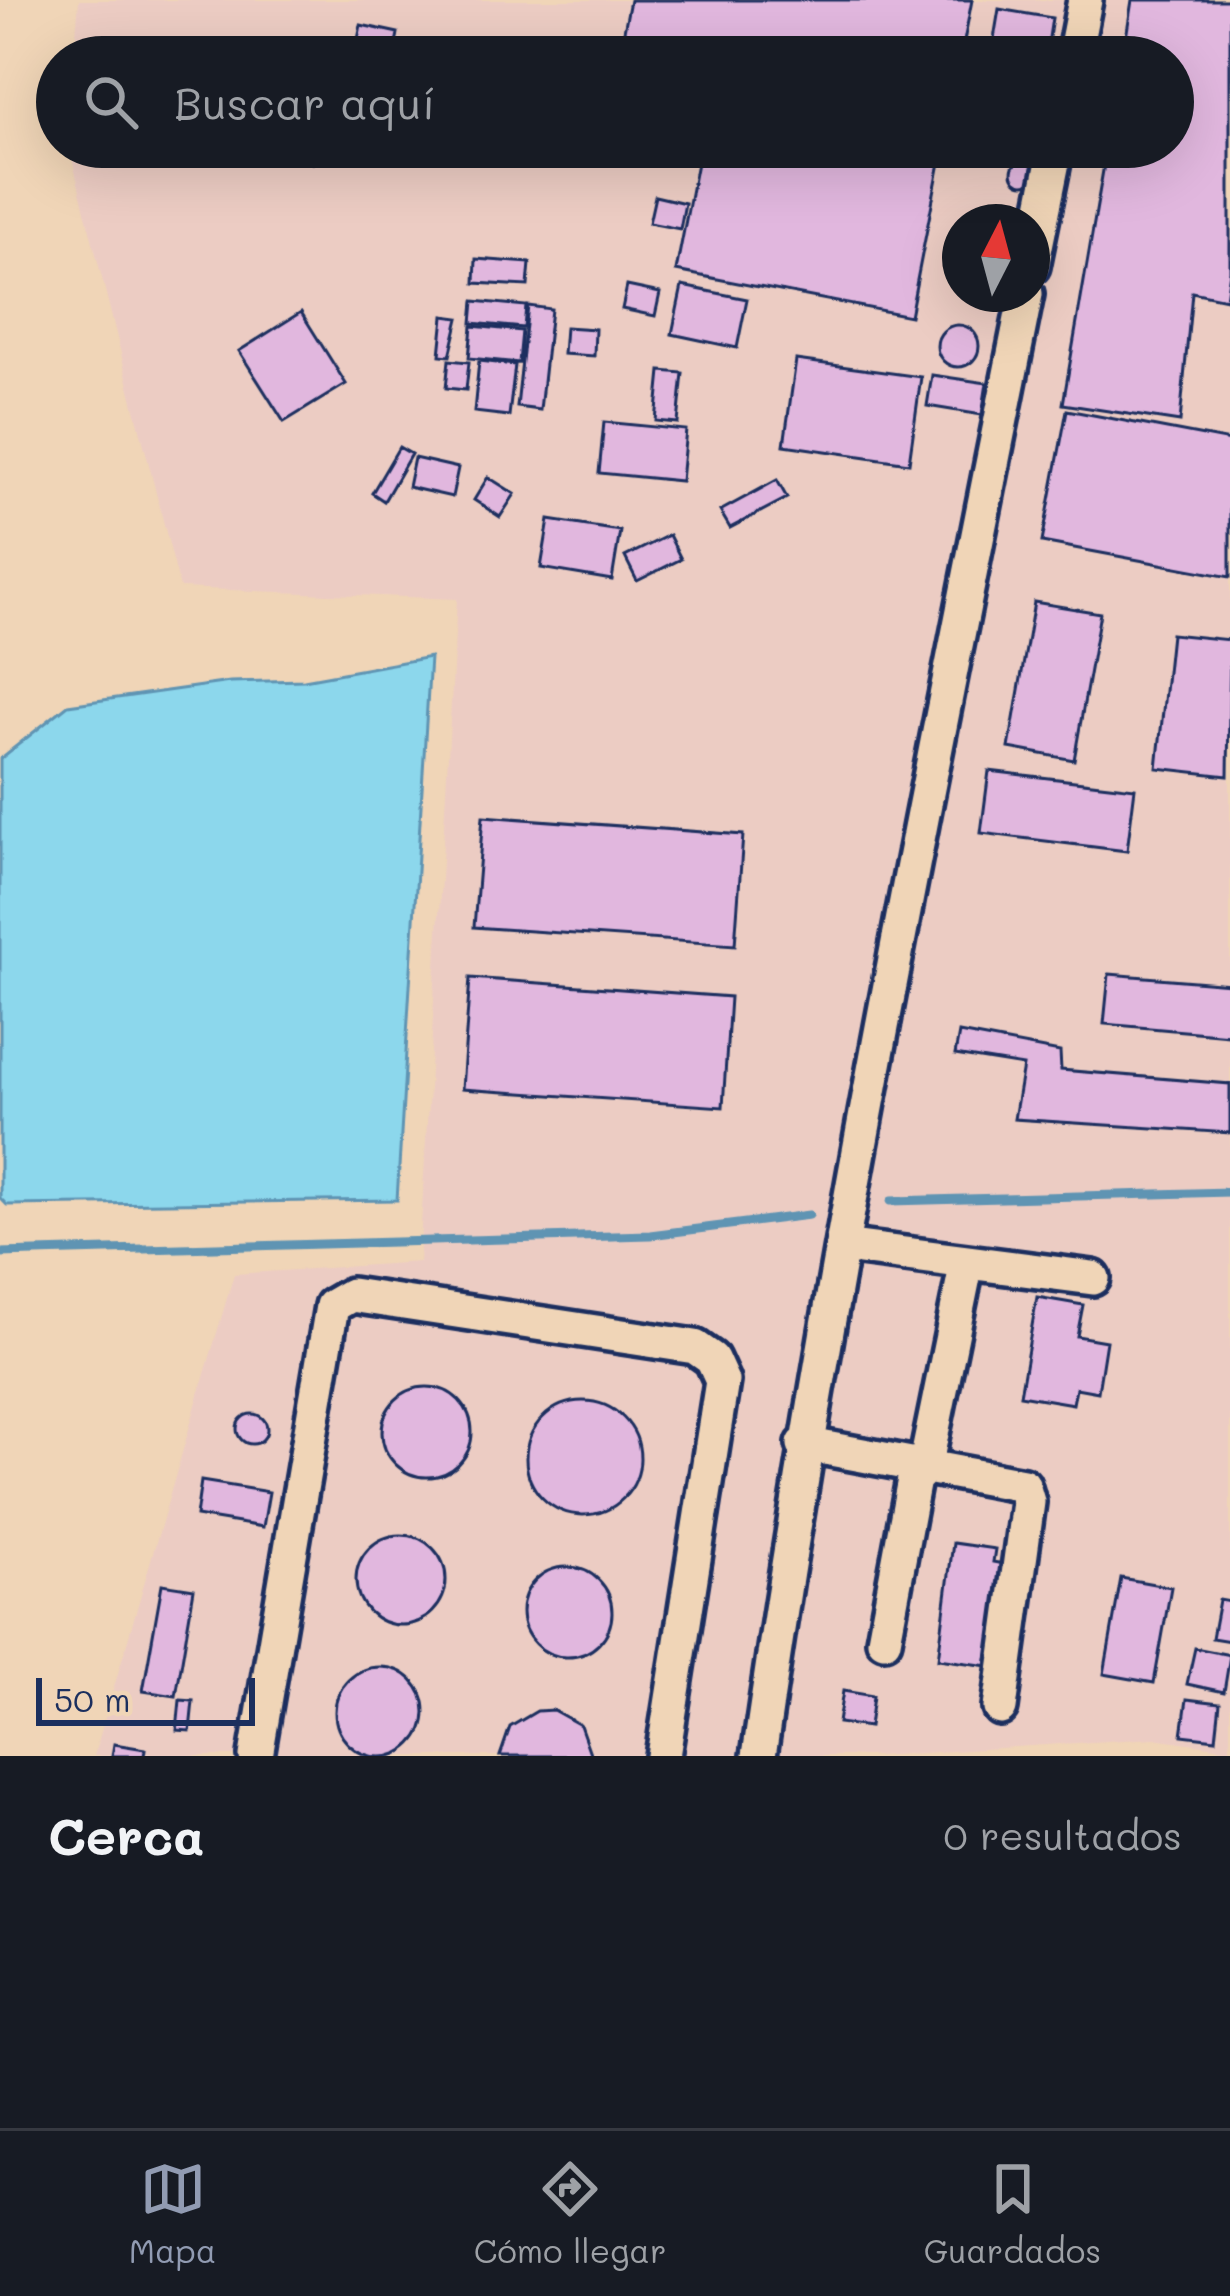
<!DOCTYPE html>
<html lang="es">
<head>
<meta charset="utf-8">
<style>
  :root { --surface:#171b24; --page:#242831; --text:#f1f3f6; --muted:#9ea1a6; --line:#363941; --accent:#919bb2 }
  body { margin:0; font-family:Mali,sans-serif; background:var(--page); color:var(--text) }
  .compass { position:absolute; left:942px; top:204px; width:108px; height:108px; border-radius:50%; background:var(--surface); box-shadow:0 12px 48px #0002; rotate:6deg }
  .scale { position:absolute; left:36px; bottom:30px; width:219px; box-sizing:border-box; padding-left:12px; border:6px solid #1b2f5e; border-top:0; font-size:33px; line-height:42px; white-space:nowrap; color:#1b2f5e; -webkit-text-stroke:9px #f0d5b7; paint-order:stroke }
  .list { margin:0; padding:0; list-style:none }
  h2 { display:flex; justify-content:space-between; align-items:center; height:156px; margin:0; padding:0 48px; font-size:51px }
  h2 small { font-size:39px; font-weight:400; color:var(--muted) }
  .icon { flex:none; width:66px; height:66px; fill:none; stroke:currentColor; stroke-width:2; stroke-linecap:round; stroke-linejoin:round }
  .map { position:relative; flex:none; width:1230px; height:1756px; overflow:hidden }
  .search { position:absolute; background:var(--surface); box-shadow:0 12px 48px #0002; left:36px; right:36px; top:36px; height:132px; display:flex; align-items:center; gap:30px; box-sizing:border-box; padding:0 42px; border-radius:66px; color:var(--muted); font-size:45px }
  .sheet { height:372px; background:var(--surface) }
  nav { display:flex; justify-content:space-around; align-items:center; box-sizing:border-box; height:168px; border-top:3px solid var(--line); background:var(--surface); font-size:33px; color:var(--muted) }
  nav a { display:grid; justify-items:center; gap:6px }
  nav .on { color:var(--accent) }
  .map>svg:first-child { display:block }
  .built { fill:#ecccc3; fill-rule:evenodd }
  .water { fill:#8cd7ec; stroke:#5f94b3; stroke-width:3 }
  .lines { fill:none; stroke-linecap:round; stroke-linejoin:round }
  .stream { stroke:#5f94b3; stroke-width:9 }
  .building { fill:#e1b7de; stroke:#1b2f5e; stroke-width:3 }
  .minor-casing { stroke:#1b2f5e; stroke-width:42 }
  .minor { stroke:#f0d5b7; stroke-width:33 }
</style>
</head>
<body>
<div class="map">
<svg width="1230" height="1756" viewBox="0 0 1230 1756">
  <rect width="100%" height="100%" fill="#f0d5b7"/>
  <filter id="ink" filterUnits="userSpaceOnUse"><feTurbulence type="fractalNoise" baseFrequency=".00833" numOctaves="2"/><feDisplacementMap in="SourceGraphic" scale="24" xChannelSelector="R" yChannelSelector="G"/><feConvolveMatrix kernelMatrix="1 2 1 2 8 2 1 2 1" color-interpolation-filters="sRGB"/></filter>
  <g filter="url(#ink)">
    <path class="built" d="M79,0H1230V1749L1154,1738L875,1756H94L234,1274L419,1262L457,599L180,588L69,147H1173V57H74ZM960,222H1032V294H960Z"/>
    <path class="water" d="M430,657L397,1200L7,1205L0,1198V759L68,705L230,682L304,680Z"/>
    <g class="lines">
      <path class="stream" d="M891,1201L1230,1192
        M0,1253L650,1235L809,1215"/>
    </g>
    <path class="building" d="M630,0H972L961,57H730L623,36Z
      M1132,0H1230V271L1226,299L1192,292L1180,422L1063,404L1107,147H1173V57H1123Z
      M999,9L1052,18L1046,57H991Z
      M361,25L398,33L395,51L357,44Z
      M302,147H338L313,163Z
      M700,147H943L910,316L676,271Z
      M1012 172a12 12 0 1 1 24 0a12 12 0 1 1-24 0Z
      M655,196L685,203L680,229L649,223Z
      M476,259L530,263L528,286L475,283Z
      M627,286L660,293L655,316L622,309Z
      M682,286L747,299L737,348L672,334Z
      M474,301L526,306L524,328L472,323Z
      M528,306L551,309L540,410L517,407Z
      M301,312L346,384L284,422L239,351Z
      M444,316L459,318L450,356L440,355Z
      M937 346a21 21 0 1 1 42 0a21 21 0 1 1-42 0Z
      M472,326L522,331L519,363L469,358Z
      M565,327L595,329L594,356L563,354Z
      M449,360L469,362L466,390L446,388Z
      M796,360L921,377L909,463L784,445Z
      M479,361L515,365L509,416L474,412Z
      M661,371L683,373L678,423L656,421Z
      M932,375L987,383L982,415L927,406Z
      M1067,410L1230,441V577L1042,542Z
      M604,422L686,430L681,481L599,473Z
      M399,447L411,454L384,501L372,493Z
      M414,458L458,468L452,497L408,487Z
      M488,477L515,494L500,517L474,500Z
      M777,480L787,498L730,528L720,511Z
      M549,520L620,531L612,580L541,568Z
      M669,535L681,559L637,581L625,557Z
      M1034,602L1100,613L1074,760L1009,748Z
      M1171,634L1230,640L1228,776L1157,768Z
      M989,771L1135,788L1127,851L981,833Z
      M483,816L743,835L735,945L474,927Z
      M1109,974L1230,984V1035L1104,1024Z
      M470,978L730,997L723,1107L462,1089Z
      M959,1033L1060,1052L1061,1070L1230,1084V1133L1014,1119L1023,1066L955,1055Z
      M1037,1297L1083,1305L1077,1336L1106,1341L1098,1392L1076,1388L1073,1404L1020,1395Z
      M382 1432a45 45 0 1 1 90 0a45 45 0 1 1-90 0Z
      M526 1458a57 57 0 1 1 114 0a57 57 0 1 1-114 0Z
      M237 1429a15 15 0 1 1 30 0a15 15 0 1 1-30 0Z
      M201,1481L269,1492L263,1527L196,1516Z
      M356 1580a45 45 0 1 1 90 0a45 45 0 1 1-90 0Z
      M953,1543L995,1549L993,1562L1009,1565L996,1667L938,1659Z
      M522 1612a45 45 0 1 1 90 0a45 45 0 1 1-90 0Z
      M1121,1578L1171,1587L1154,1683L1104,1674Z
      M162,1584L194,1589L176,1696L143,1691Z
      M1219,1600L1230,1602V1641L1212,1638Z
      M1195,1648L1230,1655L1224,1692L1187,1684Z
      M335 1712a45 45 0 1 1 90 0a45 45 0 1 1-90 0Z
      M843,1691L873,1696L869,1727L838,1723Z
      M1187,1699L1220,1703L1216,1739L1182,1735Z
      M180,1700L193,1701L190,1731L177,1730Z
      M553,1710L580,1725L591,1756H500L510,1727L537,1711Z
      M114,1744L145,1749L144,1756H112Z"/>
    <g class="lines">
      <g class="minor-casing">
        <path id="minor" d="M1074,57L1085,0
          M1032,266L1056,147
          M843,1246L1093,1278
          M804,1444L1023,1485L1028,1502L1000,1708
          M884,1640L914,1479L925,1468L967,1262
          M256,1756L332,1306L351,1295L695,1347L712,1359L722,1381L663,1756
          M759,1756C830,1265 929,780 1026,294"/>
      </g>
      <use href="#minor" class="minor"/>
    </g>
  </g>
</svg>
<svg class="compass" viewBox="-18 -18 36 36"><path d="M0-13l5 13h-10z" fill="#e53935"/><path d="M0 13l5-13h-10z" fill="#9ea1a6"/></svg>
<div class="scale">50 m</div>
<div class="search"><svg class="icon" aria-label="search" viewBox="0 0 24 24"><circle cx="10" cy="10" r="6"/><path d="M15 15l6 6"/></svg>Buscar aquí</div>
</div>
<section class="sheet">
<h2>Cerca<small>0 resultados</small></h2>
<ul class="list">
</ul>
</section>
<nav>
<a class="on"><svg class="icon" aria-label="map" viewBox="0 0 24 24"><path d="M3 6l6-2 6 2 6-2v14l-6 2-6-2-6 2zM9 4v14M15 6v14"/></svg>Mapa</a>
<a><svg class="icon" aria-label="directions" viewBox="0 0 24 24"><path d="M12 3l9 9-9 9-9-9zM9 14v-3h6M13 9l2 2-2 2"/></svg>Cómo llegar</a>
<a><svg class="icon" aria-label="saved" viewBox="0 0 24 24"><path d="M7 4h10v16l-5-4-5 4z"/></svg>Guardados</a>
</nav>
</body>
</html>
